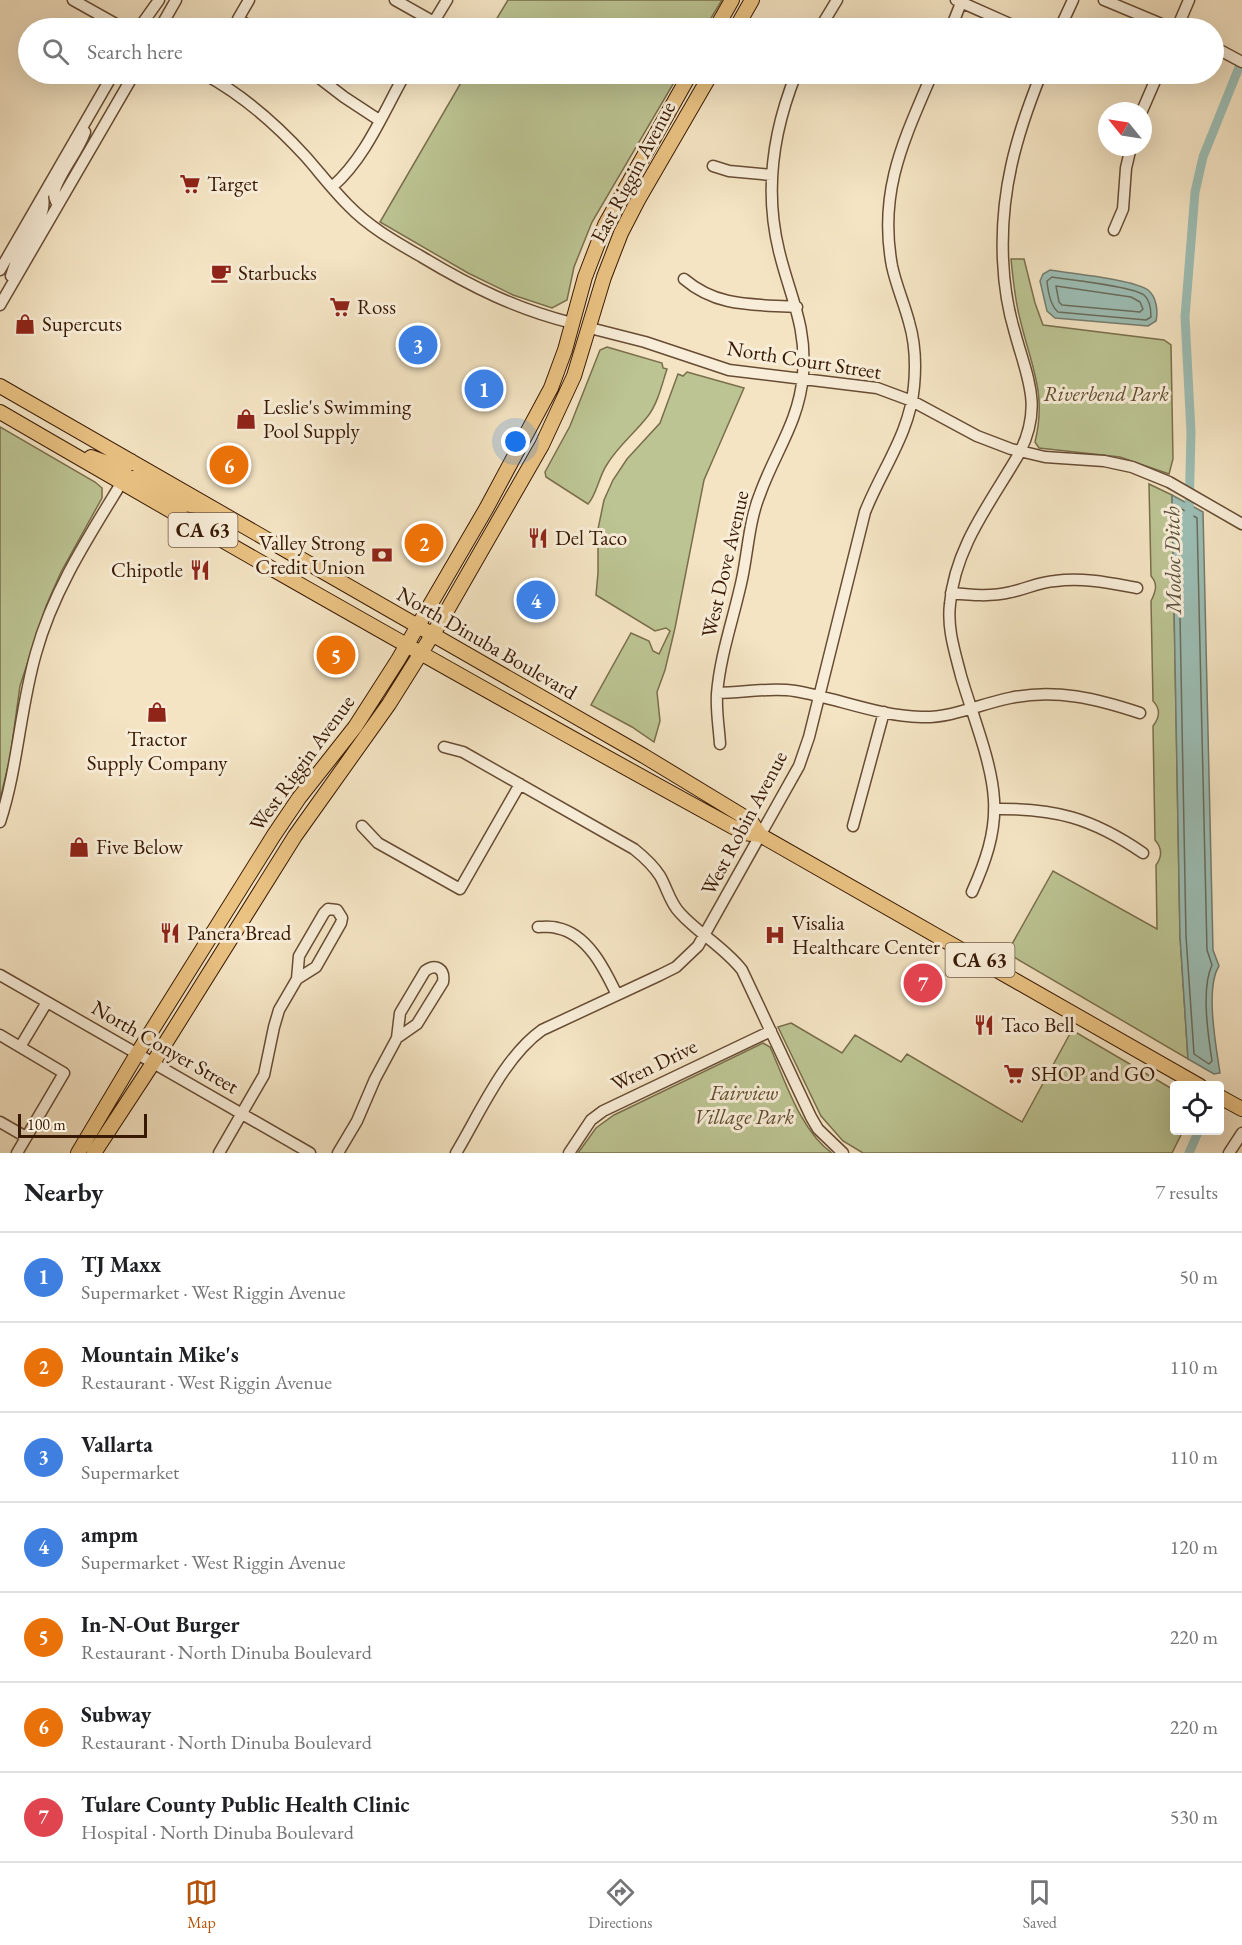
<!DOCTYPE html>
<html lang="en">
<head>
<meta charset="utf-8">
<style>
  :root { --surface:#fff; --page:#f6f6f6; --text:#202124; --muted:#757577; --line:#e0e0e0; --accent:#b45309 }
  body { margin:0; font-family:"EB Garamond",serif; background:var(--page); color:var(--text) }
  .controls { position:absolute; right:18px; bottom:18px; display:grid; overflow:hidden; border-radius:6px; box-shadow:0 6px 24px #0002 }
  .controls button { width:54px; height:54px; display:grid; place-items:center; padding:0; border:0; border-bottom:2px solid var(--line); background:var(--surface); color:var(--text); font:30px sans-serif }
  .compass { position:absolute; left:1098px; top:102px; width:54px; height:54px; border-radius:50%; background:var(--surface); box-shadow:0 6px 24px #0002; rotate:300deg }
  .scale { position:absolute; left:18px; bottom:15px; width:129px; box-sizing:border-box; padding-left:6px; border:3px solid #381903; border-top:0; font-size:16px; line-height:21px; white-space:nowrap; color:#381903; -webkit-text-stroke:4px #f8edd8; paint-order:stroke }
  .you { position:absolute; left:516px; top:442px; width:21px; height:21px; margin:-15px; border:4px solid #fff; border-radius:50%; background:#1a73e8; box-shadow:0 0 0 9px #1a73e833 }
  .badge { display:grid; place-items:center; width:39px; height:39px; border-radius:50%; background:var(--accent); color:#fff; font-size:20px; font-weight:700 }
  .pin { position:absolute; translate:-50% -50%; border:3px solid #fff; box-shadow:0 2px 6px #0006 }
  .list { margin:0; padding:0; list-style:none }
  h2 { display:flex; justify-content:space-between; align-items:center; height:78px; margin:0; padding:0 24px; font-size:26px }
  h2 small { font-size:20px; font-weight:400; color:var(--muted) }
  .list li { display:grid; grid-template-columns:39px 1fr auto; gap:18px; align-items:center; box-sizing:border-box; height:90px; padding:0 24px; border-top:2px solid var(--line) }
  .list b { display:block; font-size:22px; white-space:nowrap }
  .list p { margin:0; font-size:20px; white-space:nowrap; color:var(--muted) }
  .list em { font-size:20px; font-style:normal; color:var(--muted) }
  .icon { flex:none; width:33px; height:33px; fill:none; stroke:currentColor; stroke-width:2; stroke-linecap:round; stroke-linejoin:round }
  .map { position:relative; flex:none; width:1242px; height:1153px; overflow:hidden }
  .search { position:absolute; background:var(--surface); box-shadow:0 6px 24px #0002; left:18px; right:18px; top:18px; height:66px; display:flex; align-items:center; gap:15px; box-sizing:border-box; padding:0 21px; border-radius:33px; color:var(--muted); font-size:22px }
  .sheet { height:708px; background:var(--surface) }
  nav { display:flex; justify-content:space-around; align-items:center; box-sizing:border-box; height:84px; border-top:2px solid var(--line); background:var(--surface); font-size:16px; color:var(--muted) }
  nav a { display:grid; justify-items:center; gap:3px }
  nav .on { color:var(--accent) }
  .map>svg:first-child { display:block }
  .green { fill:#bcc493; stroke:#7a6e4b; stroke-width:1.5 }
  .water { fill:#9cbeb5; stroke:#747c6e; stroke-width:1.5 }
  .lines { fill:none; stroke-linecap:round; stroke-linejoin:round }
  .shore { stroke:#6a6c5c; stroke-width:1.5 }
  .canal { stroke:#9cbeb5; stroke-width:9 }
  .minor-casing { stroke:#674c33; stroke-width:13 }
  .major-casing { stroke:#381903; stroke-width:16 }
  .minor { stroke:#f8edd8; stroke-width:10 }
  .major { stroke:#eac282; stroke-width:14 }
  .labels { text-anchor:middle; stroke-width:6; stroke-linejoin:round; paint-order:stroke }
  .shield { fill:#f8edd8; stroke:#725943; stroke-width:1.5 }
  .shield-label { font-size:20px; font-weight:bold; fill:#381903 }
  .street-label { font-size:21px; fill:#381903; stroke:#f8edd8 }
  .poi-label { font-size:21px; fill:#381903; stroke:#f8edd8; text-anchor:start }
  .park-label { font-size:21px; font-style:italic; fill:#604c2e; stroke:#f8edd8 }
  .water-label { font-size:22px; font-style:italic; fill:#5b5341; stroke:#f8edd8 }
</style>
</head>
<body>
<div class="map">
<svg width="1242" height="1153" viewBox="0 0 1242 1153">
  <rect width="100%" height="100%" fill="#f4e4c3"/>
  <filter id="stains"><feTurbulence type="fractalNoise" baseFrequency=".00333" numOctaves="4"/><feColorMatrix values="0 0 0 0 .2 0 0 0 0 .09 0 0 0 0 .02 0 0 0 .5 -.17"/></filter>
  <radialGradient id="worn" r=".72"><stop offset=".6" stop-color="#630" stop-opacity="0"/><stop offset="1" stop-color="#630" stop-opacity=".3"/></radialGradient>
  <path class="green" d="M508,0H722L705,28H491Z
    M466,74H679L592,222L574,267L567,300L552,308L513,295L468,273L380,222Z
    M1011,259H1024L1035,303L1043,325L1164,340L1171,345L1173,459L1169,474L1120,457L1039,448L1035,442C1047,393 1031,366 1020,319C1015,300 1013,280 1011,259Z
    M607,347L662,363L663,368L667,369C662,384 658,403 648,416C634,434 617,447 606,466C599,477 596,496 588,504L546,477L545,472L570,426L600,350Z
    M687,372L744,388L704,480L675,628L665,670L657,692L660,721L654,742L632,727L591,705L631,633L649,641L653,651L659,654L670,631L666,628L655,631L596,595L598,573V529L604,500L613,480L627,459L660,423L678,374L683,376Z
    M0,427L95,482L102,488V498L61,572L46,606L20,686L10,758L0,800Z
    M1149,484L1172,495L1180,936L1188,1059L1007,953L1053,871L1157,929L1156,865C1162,857 1162,848 1155,840L1153,726C1160,717 1161,709 1153,701L1151,601C1156,591 1158,584 1151,576Z
    M791,1023L842,1053L855,1035L901,1062L907,1054L1022,1122L1072,1030L1174,1090V1130L1183,1131L1172,1153H863L843,1141L821,1116L778,1027Z
    M763,1043L770,1047C785,1080 801,1132 832,1153H578L596,1128L614,1115Z"/>
  <path class="water" d="M1050,270C1072,274 1132,279 1148,290C1157,297 1158,312 1156,321L1148,326L1055,318L1047,311L1040,281L1043,274Z
    M1172,495L1203,512L1213,950L1219,966C1205,988 1216,1046 1220,1073L1214,1074L1188,1059L1180,936Z"/>
  <g class="lines">
    <path class="shore" d="M1052,277C1070,280 1132,286 1144,295C1150,300 1151,310 1151,317L1146,320L1058,312C1050,305 1048,292 1047,281Z
      M1056,286L1131,297L1140,302L1143,309L1140,312L1062,305L1059,302Z
      M1180,508L1197,518L1207,950L1212,965C1201,988 1208,1035 1212,1061L1209,1064L1194,1054L1186,936L1178,510Z"/>
    <path class="canal" d="M1189,516L1191,432L1185,317L1195,192L1203,157L1242,60
      M1189,1153L1199,1130"/>
    <g class="minor-casing">
      <path id="minor" d="M73,0L123,28
        M249,0L238,19L253,28
        M395,0L434,22
        M956,0L1019,28
        M1104,0L1171,28
        M139,28L159,0
        M160,28L176,0
        M430,28L447,0
        M820,28L837,0
        M951,28L961,3
        M1060,28L1073,0
        M1177,28L1189,0
        M1214,47L1242,62
        M204,74C243,95 276,124 306,157C320,173 333,190 348,205C369,227 396,242 422,257C472,287 516,309 572,323
        M314,74L344,97L379,120
        M1142,111L1158,74
        M713,166L729,171L771,175
        M332,187C366,157 383,113 405,74
        M58,205C55,200 53,196 55,190C59,174 78,152 85,132
        M1114,230L1123,209L1126,168L1131,147
        M0,270L113,74
        M11,276C14,267 17,258 21,249C29,235 47,215 43,198
        M684,279C718,308 754,304 797,307
        M0,305L134,74
        M590,328L645,342L729,370L877,388L912,401L977,436L1011,449L1045,457L1104,461L1132,467L1169,482L1242,524
        M951,593C971,595 991,597 1011,592C1026,589 1039,582 1055,581C1083,577 1110,583 1137,588
        M717,693C743,693 769,687 795,691C837,698 878,716 921,717C952,718 980,704 1010,698C1055,688 1098,699 1140,713
        M720,744C719,728 716,711 717,694C720,655 734,617 742,579C748,551 749,521 760,494C775,452 799,422 803,375C807,325 790,297 779,251C764,190 773,131 796,74
        M444,747L463,752L634,849C644,857 653,865 660,876C667,888 670,903 680,913C699,934 724,947 742,970L811,1117L818,1129L843,1153
        M994,809C1055,808 1092,818 1143,853
        M0,822C18,767 20,708 36,653C53,591 89,536 122,482
        M362,826L378,843L460,889L520,784
        M853,826L884,712
        M972,892C985,863 996,833 994,800C992,762 972,714 961,676C955,652 947,629 950,604C955,546 992,501 1020,452C1043,405 1027,378 1015,333C1008,310 1004,284 1003,260C1000,192 1016,136 1041,74
        M538,927C544,927 551,926 557,928C588,934 605,970 617,995
        M0,975L310,1153
        M0,1035L64,1073L17,1153
        M20,1047L47,1002
        M0,1122L26,1137
        M219,1153L264,1075L274,1027L279,1010L297,979L316,967L341,923L342,918L337,910L328,909L324,913L299,956L297,979
        M338,1153L357,1121L375,1079L397,1038L400,1013L425,971C436,963 445,969 443,982L417,1024L397,1038
        M456,1153C480,1113 504,1057 542,1030L660,975L676,967L698,946L799,766L809,737L865,512C882,469 910,433 914,386C916,365 915,342 909,322C904,303 896,285 892,266C878,191 904,140 932,74
        M569,1153L591,1120L603,1111L771,1031
        M1229,1153L1242,1133"/>
    </g>
    <g class="major-casing">
      <path id="major" d="M716,28L732,0
        M736,28L752,0
        M0,386L644,756L751,821L760,835
        M0,412C246,555 494,696 744,833L760,835L1200,1086
        M91,457L121,468L126,466L131,461
        M122,482L125,478H137L185,504L203,507
        M1220,1097L1242,1109
        M78,1153L137,1054L274,835L299,798L355,727L398,660L486,509L551,388L565,350L585,277L605,225L690,74
        M94,1153L153,1063L295,836L389,704L441,621L542,445L574,376L604,277L621,233L638,200L711,74"/>
    </g>
    <use href="#minor" class="minor"/>
    <use href="#major" class="major"/>
  </g>
  <defs>
    <g id="supermarket-bare" transform="scale(1.62)"><path d="M-6-5.5h2.5l.6 2H6L4.5 2H-2.5L-4.4-4H-6ZM-1.5 3.2a1.3 1.3 0 1 0 .1 0ZM3 3.2a1.3 1.3 0 1 0 .1 0Z" fill="#8f2418" stroke="#f8edd8" stroke-width="2.5" paint-order="stroke"/></g>
    <g id="cafe-bare" transform="scale(1.62)"><path d="M-5.5-4.5H6V0H3Q3 3.5 0 3.5H-2.5Q-5.5 3.5-5.5 0ZM3-3.2v2h1.7v-2ZM-6 4.5H4V6H-6Z" fill="#8f2418" stroke="#f8edd8" stroke-width="2.5" paint-order="stroke"/></g>
    <g id="shop-bare" transform="scale(1.62)"><path d="M-5-2.5h2.3a2.7 3.5 0 0 1 5.4 0H5L5.5 6h-11ZM-1.5-2.5h3a1.5 2.3 0 0 0-3 0Z" fill="#8f2418" stroke="#f8edd8" stroke-width="2.5" paint-order="stroke"/></g>
    <g id="restaurant-bare" transform="scale(1.62)"><path d="M-5-6h1v4h1v-4h1v4h1v-4h1v5L-1.5 .5V6h-2V.5L-5-1ZM5-6V6H3V1.5H1.5Q1.5-4 5-6Z" fill="#8f2418" stroke="#f8edd8" stroke-width="2.5" paint-order="stroke"/></g>
    <g id="bank-bare" transform="scale(1.62)"><path d="M-6-4H6V4H-6ZM0-2.3a2.3 2.3 0 1 0 0 4.6a2.3 2.3 0 1 0 0-4.6Z" fill="#8f2418" stroke="#f8edd8" stroke-width="2.5" paint-order="stroke"/></g>
    <g id="hospital-bare" transform="scale(1.62)"><path d="M-5-5h3v3.5h4V-5h3V5h-3V1.5h-4V5h-3Z" fill="#8f2418" stroke="#f8edd8" stroke-width="2.5" paint-order="stroke"/></g>
  </defs>
  <g fill-rule="evenodd">
    <use href="#supermarket-bare" x="190" y="184"/>
    <use href="#cafe-bare" x="221" y="273"/>
    <use href="#supermarket-bare" x="340" y="307"/>
    <use href="#shop-bare" x="25" y="324"/>
    <use href="#shop-bare" x="246" y="419"/>
    <use href="#restaurant-bare" x="538" y="538"/>
    <use href="#bank-bare" x="382" y="555"/>
    <use href="#restaurant-bare" x="200" y="570"/>
    <use href="#shop-bare" x="157" y="712"/>
    <use href="#shop-bare" x="79" y="847"/>
    <use href="#restaurant-bare" x="170" y="933"/>
    <use href="#hospital-bare" x="775" y="935"/>
    <use href="#restaurant-bare" x="984" y="1025"/>
    <use href="#supermarket-bare" x="1014" y="1074"/>
  </g>
  <g class="labels">
    <g class="shield">
      <rect x="168.5" y="513" width="69" height="34" rx="4.5"/>
      <rect x="945.5" y="943" width="69" height="34" rx="4.5"/>
    </g>
    <g class="shield-label">
      <text x="203" y="537">CA 63</text>
      <text x="980" y="967">CA 63</text>
    </g>
    <g class="street-label">
      <text transform="translate(633 172) rotate(-62)" y="7">East Riggin Avenue</text>
      <text transform="translate(804 360) rotate(9)" y="7">North Court Street</text>
      <text transform="translate(725 564) rotate(-77)" y="7">West Dove Avenue</text>
      <text transform="translate(487 643) rotate(30)" y="7">North Dinuba Boulevard</text>
      <text transform="translate(302 763) rotate(-54)" y="7">West Riggin Avenue</text>
      <text transform="translate(744 823) rotate(-62)" y="7">West Robin Avenue</text>
      <text transform="translate(165 1047) rotate(30)" y="7">North Conyer Street</text>
      <text transform="translate(654 1065) rotate(-26)" y="7">Wren Drive</text>
    </g>
    <g class="poi-label">
      <text x="207" y="191">Target</text>
      <text x="238" y="280">Starbucks</text>
      <text x="357" y="314">Ross</text>
      <text x="42" y="331">Supercuts</text>
      <text x="263" y="414">Leslie's Swimming<tspan x="263" dy="24">Pool Supply</tspan></text>
      <text x="555" y="545">Del Taco</text>
      <text x="365" y="550" text-anchor="end">Valley Strong<tspan x="365" dy="24">Credit Union</tspan></text>
      <text x="183" y="577" text-anchor="end">Chipotle</text>
      <text x="157" y="746" text-anchor="middle">Tractor<tspan x="157" dy="24">Supply Company</tspan></text>
      <text x="96" y="854">Five Below</text>
      <text x="792" y="930">Visalia<tspan x="792" dy="24">Healthcare Center</tspan></text>
      <text x="187" y="940">Panera Bread</text>
      <text x="1001" y="1032">Taco Bell</text>
      <text x="1031" y="1081">SHOP and GO</text>
    </g>
    <g class="park-label">
      <text x="1106" y="401">Riverbend Park</text>
      <text x="744" y="1100">Fairview<tspan x="744" dy="24">Village Park</tspan></text>
    </g>
    <g class="water-label">
      <text transform="translate(1172 560) rotate(-91)" y="8">Modoc Ditch</text>
    </g>
  </g>
  <rect width="100%" height="100%" filter="url(#stains)"/>
  <rect width="100%" height="100%" fill="url(#worn)"/>
</svg>
<div class="controls">
<button><svg class="icon" aria-label="locate" viewBox="0 0 24 24"><circle cx="12" cy="12" r="6"/><path d="M12 2v4M12 18v4M2 12h4M18 12h4"/></svg></button>
</div>
<svg class="compass" viewBox="-18 -18 36 36"><path d="M0-13l5 13h-10z" fill="#e53935"/><path d="M0 13l5-13h-10z" fill="#757577"/></svg>
<div class="scale">100 m</div>
<div class="you"></div>
<div class="pin badge" style="left:484px;top:389px;background:#3f7fe0">1</div>
<div class="pin badge" style="left:424px;top:543px;background:#e8710a">2</div>
<div class="pin badge" style="left:418px;top:345px;background:#3f7fe0">3</div>
<div class="pin badge" style="left:536px;top:600px;background:#3f7fe0">4</div>
<div class="pin badge" style="left:336px;top:655px;background:#e8710a">5</div>
<div class="pin badge" style="left:229px;top:465px;background:#e8710a">6</div>
<div class="pin badge" style="left:923px;top:983px;background:#e0444e">7</div>
<div class="search"><svg class="icon" aria-label="search" viewBox="0 0 24 24"><circle cx="10" cy="10" r="6"/><path d="M15 15l6 6"/></svg>Search here</div>
</div>
<section class="sheet">
<h2>Nearby<small>7 results</small></h2>
<ul class="list">
<li><span class="badge" style="background:#3f7fe0">1</span><div><b>TJ Maxx</b><p>Supermarket · West Riggin Avenue</p></div><em>50 m</em></li>
<li><span class="badge" style="background:#e8710a">2</span><div><b>Mountain Mike's</b><p>Restaurant · West Riggin Avenue</p></div><em>110 m</em></li>
<li><span class="badge" style="background:#3f7fe0">3</span><div><b>Vallarta</b><p>Supermarket</p></div><em>110 m</em></li>
<li><span class="badge" style="background:#3f7fe0">4</span><div><b>ampm</b><p>Supermarket · West Riggin Avenue</p></div><em>120 m</em></li>
<li><span class="badge" style="background:#e8710a">5</span><div><b>In-N-Out Burger</b><p>Restaurant · North Dinuba Boulevard</p></div><em>220 m</em></li>
<li><span class="badge" style="background:#e8710a">6</span><div><b>Subway</b><p>Restaurant · North Dinuba Boulevard</p></div><em>220 m</em></li>
<li><span class="badge" style="background:#e0444e">7</span><div><b>Tulare County Public Health Clinic</b><p>Hospital · North Dinuba Boulevard</p></div><em>530 m</em></li>
</ul>
</section>
<nav>
<a class="on"><svg class="icon" aria-label="map" viewBox="0 0 24 24"><path d="M3 6l6-2 6 2 6-2v14l-6 2-6-2-6 2zM9 4v14M15 6v14"/></svg>Map</a>
<a><svg class="icon" aria-label="directions" viewBox="0 0 24 24"><path d="M12 3l9 9-9 9-9-9zM9 14v-3h6M13 9l2 2-2 2"/></svg>Directions</a>
<a><svg class="icon" aria-label="saved" viewBox="0 0 24 24"><path d="M7 4h10v16l-5-4-5 4z"/></svg>Saved</a>
</nav>
</body>
</html>
